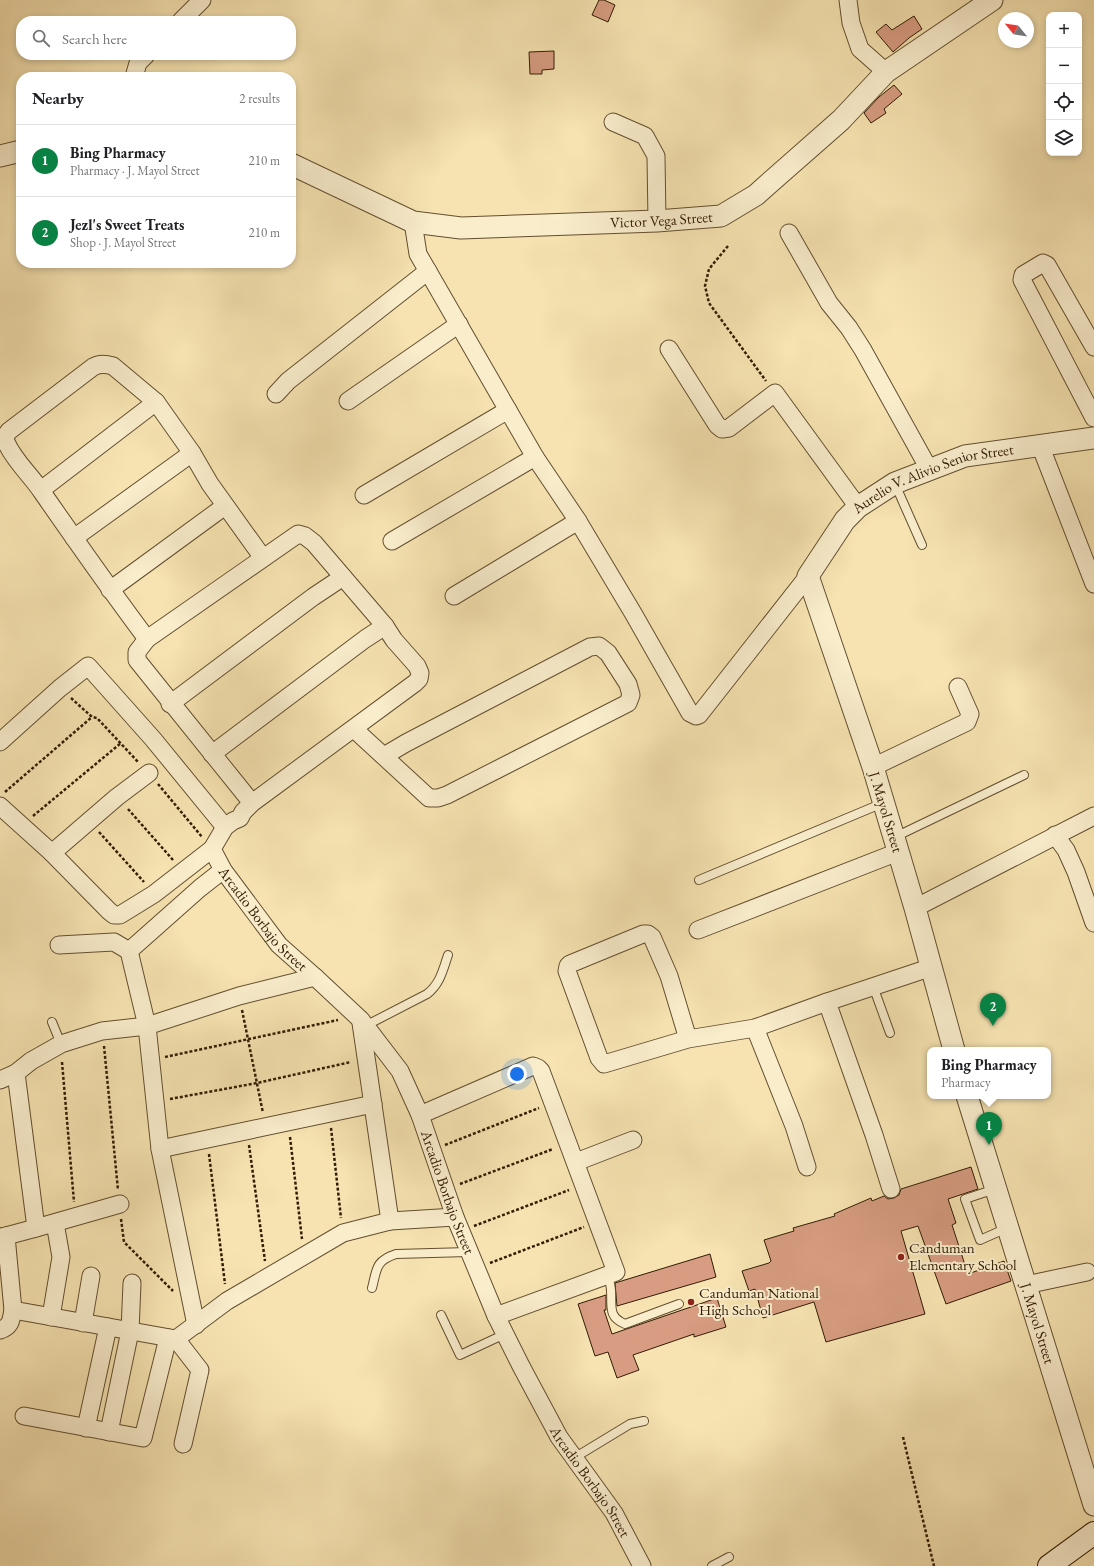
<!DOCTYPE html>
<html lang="en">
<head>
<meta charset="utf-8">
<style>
  :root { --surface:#fff; --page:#f2f2f2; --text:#202124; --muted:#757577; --line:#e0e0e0; --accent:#0b8043 }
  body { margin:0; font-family:"EB Garamond",serif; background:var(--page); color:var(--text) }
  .controls { position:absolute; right:12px; top:12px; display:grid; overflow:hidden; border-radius:8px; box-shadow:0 2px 6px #0003 }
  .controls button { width:36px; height:36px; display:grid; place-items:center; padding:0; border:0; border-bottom:1px solid var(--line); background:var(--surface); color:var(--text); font:20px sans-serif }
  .compass { position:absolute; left:998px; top:12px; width:36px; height:36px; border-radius:50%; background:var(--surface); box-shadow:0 2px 6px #0003; rotate:300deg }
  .you { position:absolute; left:517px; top:1074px; width:14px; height:14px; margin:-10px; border:3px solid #fff; border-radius:50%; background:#1a73e8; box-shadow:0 0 0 6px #1a73e833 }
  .badge { display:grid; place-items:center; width:26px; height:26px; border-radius:50%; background:var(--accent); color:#fff; font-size:13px; font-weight:700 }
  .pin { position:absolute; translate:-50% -33px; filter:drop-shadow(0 1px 2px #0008) }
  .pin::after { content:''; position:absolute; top:21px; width:14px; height:12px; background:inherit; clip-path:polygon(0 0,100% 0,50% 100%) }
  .popup { position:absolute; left:927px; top:1047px; width:124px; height:52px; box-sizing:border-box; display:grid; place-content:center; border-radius:8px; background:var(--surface); filter:drop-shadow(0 1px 3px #0005); font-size:13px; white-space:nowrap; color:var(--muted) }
  .popup b { font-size:15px; color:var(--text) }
  .popup::after { content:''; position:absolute; left:50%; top:100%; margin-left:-8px; border:8px solid transparent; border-top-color:var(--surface) }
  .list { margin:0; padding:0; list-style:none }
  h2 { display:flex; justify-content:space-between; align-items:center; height:52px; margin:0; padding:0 16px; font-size:17px }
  h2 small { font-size:13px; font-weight:400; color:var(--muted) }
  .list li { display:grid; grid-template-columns:26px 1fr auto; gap:12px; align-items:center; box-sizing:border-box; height:72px; padding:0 16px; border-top:1px solid var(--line) }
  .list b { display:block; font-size:15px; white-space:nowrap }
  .list p { margin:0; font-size:13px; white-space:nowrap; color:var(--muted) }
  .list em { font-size:13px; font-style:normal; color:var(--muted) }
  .icon { flex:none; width:22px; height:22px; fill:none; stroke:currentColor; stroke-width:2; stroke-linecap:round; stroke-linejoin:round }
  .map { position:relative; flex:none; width:1094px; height:1566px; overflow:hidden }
  .search { position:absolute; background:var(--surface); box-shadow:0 2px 6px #0003; left:16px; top:16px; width:280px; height:44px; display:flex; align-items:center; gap:10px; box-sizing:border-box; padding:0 14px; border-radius:16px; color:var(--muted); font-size:15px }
  .panel { position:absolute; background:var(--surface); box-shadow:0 2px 6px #0003; left:16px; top:72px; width:280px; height:196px; border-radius:16px }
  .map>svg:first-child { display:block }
  .building { fill:#d79c81; stroke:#321c04 }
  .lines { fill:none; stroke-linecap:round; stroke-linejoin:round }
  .service-casing { stroke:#634e2f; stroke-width:10 }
  .minor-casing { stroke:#634e2f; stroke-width:19 }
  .tertiary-casing { stroke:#634e2f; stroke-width:23 }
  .secondary-casing { stroke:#321c04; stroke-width:24 }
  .path { stroke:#321c04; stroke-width:2.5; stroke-dasharray:3 2; stroke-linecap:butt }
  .service { stroke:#f9edcc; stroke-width:8 }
  .minor { stroke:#f9edcc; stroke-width:17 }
  .tertiary { stroke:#f9edcc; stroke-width:21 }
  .secondary { stroke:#f9edcc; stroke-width:22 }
  .poi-dot { fill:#8f2418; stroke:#f9edcc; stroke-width:1.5 }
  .labels { text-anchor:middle; stroke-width:4; stroke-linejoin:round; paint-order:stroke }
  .street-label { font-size:15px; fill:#321c04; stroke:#f9edcc }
  .poi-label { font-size:15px; fill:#321c04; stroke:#f9edcc; text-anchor:start }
</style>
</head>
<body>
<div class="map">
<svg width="1094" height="1566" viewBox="0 0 1094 1566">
  <rect width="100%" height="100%" fill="#f6e3b1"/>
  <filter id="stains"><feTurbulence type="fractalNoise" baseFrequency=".005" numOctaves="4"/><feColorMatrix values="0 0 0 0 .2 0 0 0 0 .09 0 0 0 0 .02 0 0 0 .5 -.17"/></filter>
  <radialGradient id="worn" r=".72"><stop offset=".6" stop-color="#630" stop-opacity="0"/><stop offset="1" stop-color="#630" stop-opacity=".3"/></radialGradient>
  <path class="building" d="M599,0H604L615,5L608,22L592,15Z
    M914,16L922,29L909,38L893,52L876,32L886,24L892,30Z
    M554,51V69L542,70V74H530L529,52Z
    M894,85L902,94L884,109L886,113L871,123L864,113L879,97Z
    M971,1167L978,1189L948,1199L956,1223L952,1225L968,1274L1004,1261L1011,1281L946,1304L918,1226L901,1231L925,1314L826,1342L814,1302L763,1318L755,1289L749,1291L742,1271L769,1263L771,1261L764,1240L794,1231L793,1228L835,1216L834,1214L871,1198L872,1201L884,1196L888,1199L894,1198L899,1195L901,1189Z
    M710,1254L716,1277L617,1306L615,1283Z
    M606,1295V1310H604L612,1334L717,1298L726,1327L694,1337V1334L633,1355L639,1370L617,1378L608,1352L595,1356L578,1304Z"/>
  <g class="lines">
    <g class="service-casing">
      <path id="service" d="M895,484L922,545
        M895,837L1024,775
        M699,880L883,803
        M873,986L890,1033
        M52,1022L61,1044
        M365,1026L427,994C440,984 443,970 448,955
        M995,1189L965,1199L980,1240L1007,1228
        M608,1275C609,1280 611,1286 611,1291C612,1307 608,1317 625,1324L679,1304
        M372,1288C377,1269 375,1261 396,1254L468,1252
        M441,1315L460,1355L505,1334
        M574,1458L630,1424L644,1421
        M712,1566L729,1557"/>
    </g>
    <g class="minor-casing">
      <g id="minor">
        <path d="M848,0L851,23L860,49L886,72"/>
        <path d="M181,21L202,0"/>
        <path d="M134,77L138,63L146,55"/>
        <path d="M613,122L645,136L656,156L657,221"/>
        <path d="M413,222L418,254L535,457L578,521L633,613L690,713L696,716L699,715L808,576"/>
        <path d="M789,233L829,303L849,328L863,350L929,469"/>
        <path d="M1094,347L1047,265L1043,263L1023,275L1022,280L1094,418"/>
        <path d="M669,349L717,425L722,429L729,428L775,393L858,507"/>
        <path d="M276,394L288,381L428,271"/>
        <path d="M348,401L459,324"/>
        <path d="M1040,445L1094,584"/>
        <path d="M41,490L156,402"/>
        <path d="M364,495L508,410"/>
        <path d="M74,538L192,453"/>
        <path d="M392,541L535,457"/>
        <path d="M110,590L225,506"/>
        <path d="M454,596L578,521"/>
        <path d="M147,639C111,591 76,541 42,492C31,475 14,461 6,442C4,438 6,435 9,431L93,367C100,363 106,364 113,366L156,402L192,453L210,484L263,558"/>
        <path d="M170,704L313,597L343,577"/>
        <path d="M354,729L429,798H438L447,795L628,703L631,695L628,684L608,653L599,646L590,647L406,743L384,756"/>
        <path d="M0,742L60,688L88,666L153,739L225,827"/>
        <path d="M212,754L365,639L385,626"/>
        <path d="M873,767L967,722L970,714L958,687"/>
        <path d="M0,806L52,853L109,911L114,915H120L154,894L212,849L225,827L233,821L240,818L243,812L252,803L415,683L419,679L420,673L417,666L394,640L385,626L314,543L305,536L298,534L147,639L137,652V660L145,670L252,803"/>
        <path d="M1055,835L1066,850L1076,872L1094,923"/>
        <path id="s1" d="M212,849L223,870L279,945L315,977L361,1020L400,1071L420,1115L455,1217L496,1316L521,1366L559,1437L614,1513L642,1566"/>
        <path d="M52,853L117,797L149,773"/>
        <path d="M915,908L1094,816"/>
        <path d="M698,930L898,852"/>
        <path d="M59,945L114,942L129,951L147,1026L160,1149L196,1325"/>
        <path d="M129,951L200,888L223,870"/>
        <path d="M827,1002L874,1135L891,1189"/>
        <path d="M361,1023L390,1221"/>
        <path d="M755,1028L794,1126L807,1167"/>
        <path d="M688,1039L669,976L652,937L648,934H643L570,964L568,966L567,971L599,1058L604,1064L688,1039L755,1028L827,1002L932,967"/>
        <path d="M16,1073L36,1228"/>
        <path d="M0,1080L16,1073L31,1061L61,1044L102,1031L147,1026L239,996L315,977"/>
        <path d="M420,1115L533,1066L538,1068L541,1071L616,1272L496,1316"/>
        <path d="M160,1149L373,1104"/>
        <path d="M576,1162L633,1140"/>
        <path d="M6,1236L13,1310L176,1339L227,1301L343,1233L390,1221L455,1217"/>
        <path d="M0,1237L6,1236L36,1228L120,1204"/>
        <path d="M1026,1285L1087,1272"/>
        <path d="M51,1317L61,1257L55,1223"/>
        <path d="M83,1323L91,1276"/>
        <path d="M0,1330C11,1327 11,1320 13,1310"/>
        <path d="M176,1339L200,1370L183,1444"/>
        <path d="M24,1416L143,1438L168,1338"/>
        <path d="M86,1428L108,1327"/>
        <path d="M109,1432L130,1331L132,1283"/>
      </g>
    </g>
    <g class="tertiary-casing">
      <g id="tertiary">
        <path d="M0,156L21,151"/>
        <path id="s2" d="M291,164L413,222L461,228L657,221L721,216L756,195L766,186L841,120L886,72L992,0"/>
        <path id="s3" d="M954,1050L915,908L873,767L808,576L845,520L858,507L895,483L965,456L1094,438"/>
        <path id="s4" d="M967,1096L1094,1505"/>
      </g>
    </g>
    <g class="secondary-casing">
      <path id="secondary" d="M1049,1566L1094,1533"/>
    </g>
    <path class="path" d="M728,246L709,269L705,286L709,303L766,381
      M71,698L92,717L97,718L139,763
      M158,784L202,837
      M5,792L92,717
      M128,809L173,860
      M33,816L121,743
      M99,832L144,882
      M242,1010L263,1113
      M104,1046L118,1190
      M165,1057L338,1020
      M62,1062L74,1202
      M170,1099L257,1083L351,1062
      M331,1128L341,1218
      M290,1137L302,1239
      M249,1145L265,1261
      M445,1145L539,1108
      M209,1154L225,1284
      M460,1184L553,1149
      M121,1219L124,1242L173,1291
      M474,1226L569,1190
      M490,1263L584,1227
      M903,1437L934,1566"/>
    <use href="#service" class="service"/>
    <use href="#minor" class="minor"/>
    <use href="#tertiary" class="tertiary"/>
    <use href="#secondary" class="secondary"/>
  </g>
  <g class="poi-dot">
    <circle cx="901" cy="1257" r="4"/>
    <circle cx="691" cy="1302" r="4"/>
  </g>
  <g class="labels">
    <g class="street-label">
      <text dy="5" stroke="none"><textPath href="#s2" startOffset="384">Victor Vega Street</textPath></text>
      <text dy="5" stroke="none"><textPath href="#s3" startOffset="663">Aurelio V. Alivio Senior Street</textPath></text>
      <text transform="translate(886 812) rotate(73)" y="5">J. Mayol Street</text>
      <text dy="5" stroke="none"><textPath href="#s1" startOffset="87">Arcadio Borbajo Street</textPath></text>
      <text dy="5" stroke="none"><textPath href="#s1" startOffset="423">Arcadio Borbajo Street</textPath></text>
      <text dy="5" stroke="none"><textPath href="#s4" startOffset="238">J. Mayol Street</textPath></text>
      <text dy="5" stroke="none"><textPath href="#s1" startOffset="747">Arcadio Borbajo Street</textPath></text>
    </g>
    <g class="poi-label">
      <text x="909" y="1253">Canduman<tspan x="909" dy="17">Elementary School</tspan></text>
      <text x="699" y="1298">Canduman National<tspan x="699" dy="17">High School</tspan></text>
    </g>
  </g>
  <rect width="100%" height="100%" filter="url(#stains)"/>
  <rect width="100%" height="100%" fill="url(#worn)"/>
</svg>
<div class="controls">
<button>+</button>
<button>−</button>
<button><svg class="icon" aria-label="locate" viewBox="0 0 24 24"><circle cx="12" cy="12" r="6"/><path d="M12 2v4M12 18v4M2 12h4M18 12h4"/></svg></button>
<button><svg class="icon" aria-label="layers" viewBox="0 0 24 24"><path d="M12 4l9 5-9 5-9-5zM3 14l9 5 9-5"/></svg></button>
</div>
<svg class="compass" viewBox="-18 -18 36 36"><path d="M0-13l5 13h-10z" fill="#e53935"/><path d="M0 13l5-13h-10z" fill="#757577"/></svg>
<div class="you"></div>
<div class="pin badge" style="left:989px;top:1145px">1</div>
<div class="popup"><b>Bing Pharmacy</b>Pharmacy</div>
<div class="pin badge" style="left:993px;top:1026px">2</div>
<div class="search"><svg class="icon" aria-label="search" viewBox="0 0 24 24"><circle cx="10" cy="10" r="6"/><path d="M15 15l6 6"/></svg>Search here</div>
<section class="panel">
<h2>Nearby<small>2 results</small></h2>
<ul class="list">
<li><span class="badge">1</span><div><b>Bing Pharmacy</b><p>Pharmacy · J. Mayol Street</p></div><em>210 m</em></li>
<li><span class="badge">2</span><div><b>Jezl's Sweet Treats</b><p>Shop · J. Mayol Street</p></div><em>210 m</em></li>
</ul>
</section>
</div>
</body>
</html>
